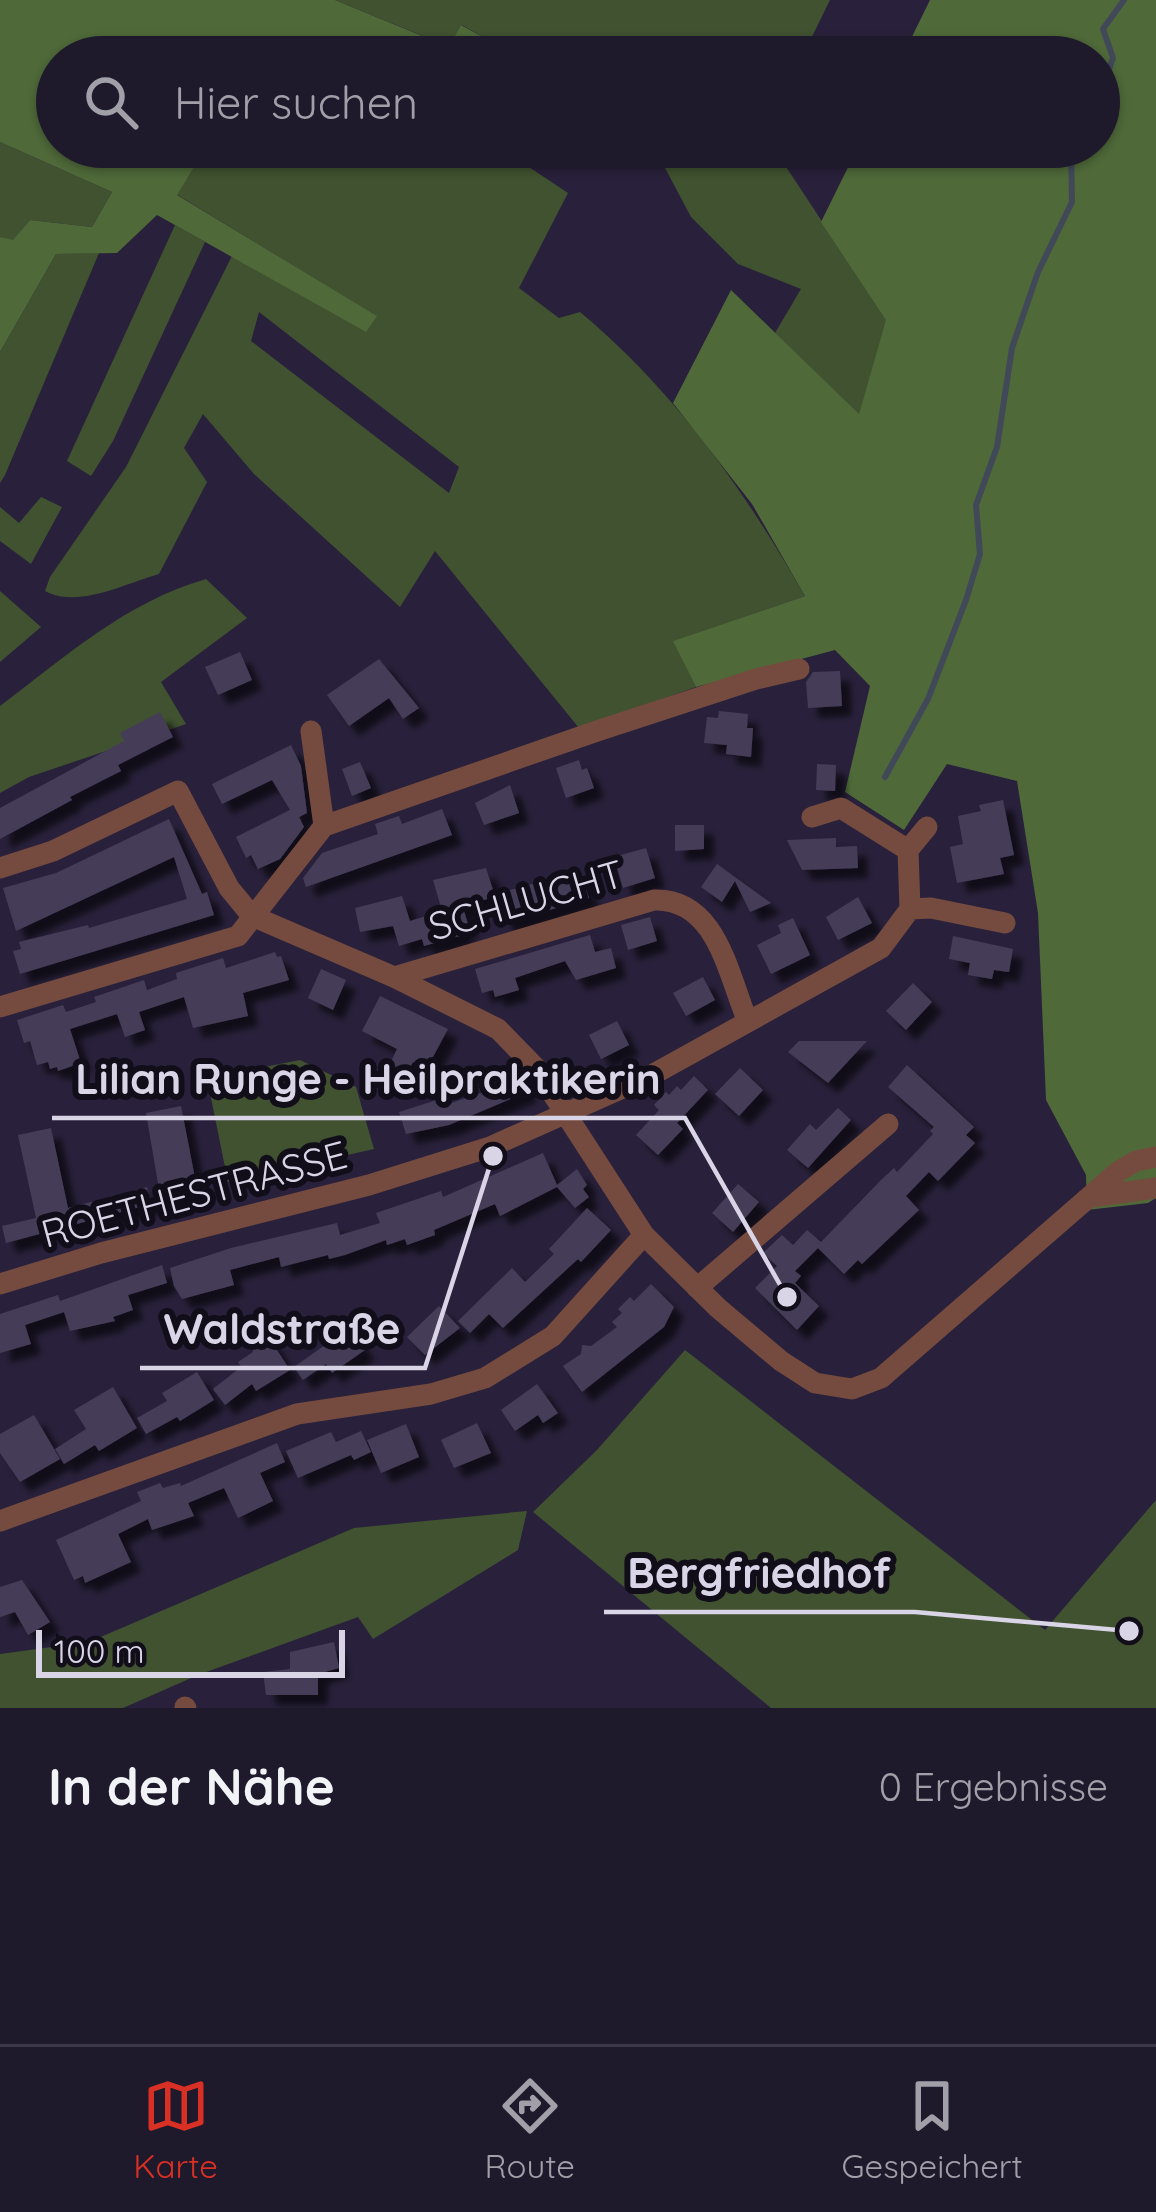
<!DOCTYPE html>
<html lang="de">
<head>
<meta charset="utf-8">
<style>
  :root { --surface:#1f192c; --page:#2c2638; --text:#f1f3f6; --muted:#a1a0a9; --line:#3c3848; --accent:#d93025 }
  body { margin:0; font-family:Quicksand,sans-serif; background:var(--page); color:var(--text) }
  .scale { position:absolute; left:36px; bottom:30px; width:309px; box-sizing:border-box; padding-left:12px; border:6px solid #d9d4e6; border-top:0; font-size:33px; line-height:42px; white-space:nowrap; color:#d9d4e6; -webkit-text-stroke:9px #110d19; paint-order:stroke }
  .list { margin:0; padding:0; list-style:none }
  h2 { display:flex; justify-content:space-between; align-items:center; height:156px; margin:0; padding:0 48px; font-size:51px }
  h2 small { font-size:39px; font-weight:400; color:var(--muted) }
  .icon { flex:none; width:66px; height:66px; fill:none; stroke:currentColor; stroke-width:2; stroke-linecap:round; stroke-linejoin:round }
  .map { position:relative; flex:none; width:1156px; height:1708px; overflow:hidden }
  .search { position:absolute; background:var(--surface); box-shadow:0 3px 9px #0004; left:36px; right:36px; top:36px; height:132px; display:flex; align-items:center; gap:30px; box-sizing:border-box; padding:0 42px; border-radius:66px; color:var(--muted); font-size:45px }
  .sheet { height:336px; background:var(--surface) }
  nav { display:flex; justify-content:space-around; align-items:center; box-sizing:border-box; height:168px; border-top:3px solid var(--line); background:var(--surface); font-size:33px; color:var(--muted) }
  nav a { display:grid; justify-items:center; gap:6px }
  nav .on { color:var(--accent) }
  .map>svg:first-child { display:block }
  .green { fill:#405230; fill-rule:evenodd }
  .forest { fill:#4f6939 }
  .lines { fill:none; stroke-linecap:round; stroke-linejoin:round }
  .stream { stroke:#414959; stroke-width:6 }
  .building { fill:#453c58; filter:url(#shadow) }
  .street { stroke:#764b3f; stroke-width:21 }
  .labels { text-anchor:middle; stroke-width:12; stroke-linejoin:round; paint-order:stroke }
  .street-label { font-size:39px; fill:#d9d4e6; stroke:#110d19 }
  .leader { fill:none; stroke:#d9d4e6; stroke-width:4.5 }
  .callout-dot { fill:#d9d4e6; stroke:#110d19; stroke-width:4.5 }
  .callout-label { font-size:42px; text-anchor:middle; font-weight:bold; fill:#d9d4e6; stroke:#110d19; stroke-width:12; stroke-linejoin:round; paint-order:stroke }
</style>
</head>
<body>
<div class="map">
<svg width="1156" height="1708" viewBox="0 0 1156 1708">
  <defs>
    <filter id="shadow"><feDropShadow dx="10" dy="10" stdDeviation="3" flood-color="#0009"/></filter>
  </defs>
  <rect width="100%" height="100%" fill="#29213b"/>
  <path class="green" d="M335,0H830L802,57H518L462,25L450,47Z
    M0,142L112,192L92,227L30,220L13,241L0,237Z
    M206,147H499L568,193L519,288L559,318L580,312C675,391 744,490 805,596L674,641L696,687L579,728L435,551L400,607L254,474L203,414L184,448L207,482L159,574C126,583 78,609 45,591L50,577L126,467L232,256L365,331L376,316L176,194ZM259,312L459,467L449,493L251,341Z
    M654,147H773L887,320L859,415L775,333L801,289L738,264L691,217Z
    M175,225L205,242L113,441L91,476L67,461Z
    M99,253L5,475L0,483V352L56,254Z
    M41,497L62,507L31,564L0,541V507L19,523Z
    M206,579L247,618L161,682L186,724L29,777L0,793V706C65,657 126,602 206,579Z
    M0,591L41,627L0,662Z
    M300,1060L356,1087L374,1149L228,1182L207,1078Z
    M685,1350L1045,1630L1156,1500V1708H771L533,1512L597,1450Z
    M527,1511L518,1550L373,1639L358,1617L198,1675L123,1708H0V1654L89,1642L354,1528Z"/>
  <path class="forest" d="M0,0H335L449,47L461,25L490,41L480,57H296L273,43L264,57H57V147H206L177,195L377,316L366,332L157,215L117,253L56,254L0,352V237L13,240L30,220L92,227L112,192L0,142Z
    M930,0H1156V1198L1148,1203L1087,1210L1086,1175L1046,1100L1038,913L1017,781L947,764L904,830L845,792L870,686L835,650L696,687L673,641L805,596L752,504L673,403L731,290L859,414L886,320L821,222L858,147H1099V57H902Z"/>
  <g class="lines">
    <path class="stream" d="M1099,98L1113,58L1103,29L1124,0
      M885,777L928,699L966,600L980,554L976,505L997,447L1012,348L1038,272L1072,202L1071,147"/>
  </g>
  <path class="building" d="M240,652L252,680L218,695L205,667Z
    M379,659L419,708L403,719L389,698L349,726L327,695Z
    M840,671L842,706L808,708L806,682L813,672Z
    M719,711L748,714L747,728H753L751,757L726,754L727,745L704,743L707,717L718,718Z
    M160,712L173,737L118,765L121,771L70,797L72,800L0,839V808L124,741L120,733Z
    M291,745L301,766L307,813L299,817L304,827L280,859L258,869L251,855L246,858L236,837L290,810L272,780L222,804L212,784Z
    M579,760L582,770L587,768L594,788L566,798L556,768Z
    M360,762L371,788L352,796L342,769Z
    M817,764L836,765L835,791L816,790Z
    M510,785L519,813L484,825L475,803Z
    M1003,800L1014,855L1000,858L1004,874L957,883L950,847L963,844L958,816L981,811L979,805Z
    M442,809L452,835L306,887L303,878L322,853L378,834L375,824L399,816L402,824Z
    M169,819L202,894L207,892L214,915L20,974L13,951L21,949L19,942L88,925L89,928L187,899L174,857L16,931L3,888L56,873Z
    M675,825H704V849L675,851Z
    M836,838V847L857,846L858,868L802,870L787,840Z
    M646,848L655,878L623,888L614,857Z
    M717,864L771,903L750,912L735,881L722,902L701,887Z
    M486,868L495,896L463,908L469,927L462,929L463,935L424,946L422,939L399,946L393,926L360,932L355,908L402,896L410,921L442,911L433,880Z
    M580,871L589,898L504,924L495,894Z
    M858,897L872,923L838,940L826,917Z
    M650,917L657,941L628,950L621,925Z
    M793,918L810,955L771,974L757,945L781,933L778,925Z
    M590,935L595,952L611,948L616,968L576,980L565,961L515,978L519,990L495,997L493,990L482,993L475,969Z
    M953,936L1013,949L1009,972L994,970L992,979L968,975L970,963L949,959Z
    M275,952L277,957L281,956L289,980L243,993L248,1016L193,1028L184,997L139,1012L145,1030L125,1037L117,1014L70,1029L81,1063L58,1071L57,1067L50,1069L48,1062L37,1065L30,1041L24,1043L17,1020L63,1005L66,1012L96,1002L94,997L144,980L147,990L177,979L176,973L223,958L226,968Z
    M321,969L346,980L333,1010L308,998Z
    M703,977L715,1000L686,1016L673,993Z
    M913,983L932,1002L906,1030L886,1011Z
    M380,996L448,1029L427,1068L413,1062L402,1083L385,1074L397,1049L362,1031Z
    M617,1021L629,1045L601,1059L589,1035Z
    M799,1041H867L828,1083L788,1052Z
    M907,1065L974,1127L966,1135L975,1143L938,1181L929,1172L906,1196L919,1210L862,1264L858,1260L844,1274L818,1248L795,1271L801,1276L795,1283L819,1306L797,1330L755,1288L777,1266L763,1253L782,1235L793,1245L807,1230L821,1242L881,1180L894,1168L897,1172L933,1134L930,1131L934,1127L888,1087Z
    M506,1068L508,1073L519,1072L527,1092L449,1125L406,1134L399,1112L440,1099L442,1106L481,1093L476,1080Z
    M740,1068L763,1090L739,1116L715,1094Z
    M694,1076L708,1090L677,1123L683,1129L658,1155L636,1135L659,1110L654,1105L666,1092L669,1095L677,1086L681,1090Z
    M181,1106L197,1188L160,1195L146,1113Z
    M838,1108L851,1120L808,1168L787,1150L810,1124L816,1130Z
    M51,1128L68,1208L147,1187L151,1204L6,1243L2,1226L36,1218L18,1135Z
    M543,1153L557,1185L577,1169L587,1185L583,1189L589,1197L575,1208L557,1187L500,1216L495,1204L434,1230L435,1235L407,1245L405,1239L387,1245L386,1240L345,1255L329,1259L328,1255L281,1267L279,1257L230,1270L234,1285L182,1299L174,1286L170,1268L231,1248L337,1223L340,1235L380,1223L376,1213L441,1191L443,1197Z
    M738,1184L759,1202L733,1232L712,1213Z
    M587,1208L611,1230L581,1262L578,1259L503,1328L489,1314L470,1333L458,1321L512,1268L525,1282L554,1254L549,1249Z
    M162,1265L167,1283L128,1295L133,1310L113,1317L115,1321L70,1331L64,1312L25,1325L31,1344L0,1353V1314L58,1295L60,1301Z
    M651,1284L674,1307L664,1327L582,1392L563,1366L581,1354L582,1345L591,1346L617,1327L612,1322L622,1313L618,1309L630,1297L634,1301Z
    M439,1306L460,1328L425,1355L407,1337Z
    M349,1328L365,1350L332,1373L326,1364L303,1380L294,1367Z
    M269,1338L290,1370L256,1391L252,1384L225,1405L213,1389L241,1367L238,1362L253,1352L252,1349Z
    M197,1372L214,1400L180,1421L177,1417L146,1434L137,1418L167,1401L162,1393Z
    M537,1384L558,1413L543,1423L538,1415L515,1431L501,1410Z
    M113,1387L137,1428L99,1451L95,1445L64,1464L55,1449L86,1429L74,1410Z
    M34,1415L60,1459L20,1482L0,1453V1434Z
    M477,1423L491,1453L454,1468L441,1440Z
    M406,1424L419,1457L381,1473L367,1440Z
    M361,1431L371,1452L354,1460L351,1455L298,1478L286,1451L331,1432L336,1442Z
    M277,1443L285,1462L260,1473L273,1501L238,1518L224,1488L188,1503L194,1516L152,1530L148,1519L118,1534L131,1562L85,1583L83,1576L74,1580L56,1540L141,1501L137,1492L160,1483L163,1488L180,1483L181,1486Z
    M22,1580L50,1622L28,1635L15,1612L0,1617V1587Z
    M334,1642L339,1668L318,1674V1695H266L263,1672L290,1669V1652Z"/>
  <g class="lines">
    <path class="street" d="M812,817L841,808L908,850
      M324,826L597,731L756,679L799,669
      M0,868L53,851L178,791L229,888L252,916L394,977L498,1029L536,1068L644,1235L718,1308L781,1361L815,1383L852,1389L881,1378L1119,1171L1136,1161L1156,1157
      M910,909L931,908L1005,923
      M394,977L654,900C717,898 728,975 748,1022
      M0,1007L238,936L324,826L311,731
      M1091,1197L1156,1188
      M0,1284L101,1253L369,1185L490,1147L652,1075L881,948L910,909L908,850L927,827
      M697,1288L888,1124
      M0,1521L297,1414L431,1394L485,1378L553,1336L644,1235
      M185,1707L186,1708"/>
  </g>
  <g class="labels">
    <g class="street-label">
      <text transform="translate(526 900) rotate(-16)" y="14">SCHLUCHT</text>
      <text transform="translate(194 1194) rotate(-15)" y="14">ROETHESTRASSE</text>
    </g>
  </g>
  <path class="leader" d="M787 1297L685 1118H52M493 1156L425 1368H140M1129 1631L915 1612H604"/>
  <g class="callout-dot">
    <circle cx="787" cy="1297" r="12"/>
    <circle cx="493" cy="1156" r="12"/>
    <circle cx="1129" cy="1631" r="12"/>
  </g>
  <g class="callout-label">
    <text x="368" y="1094">Lilian Runge - Heilpraktikerin</text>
    <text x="282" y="1344">Waldstraße</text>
    <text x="759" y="1588">Bergfriedhof</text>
  </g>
</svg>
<div class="scale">100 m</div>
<div class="search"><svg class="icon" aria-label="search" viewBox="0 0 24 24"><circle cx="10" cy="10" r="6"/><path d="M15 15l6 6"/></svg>Hier suchen</div>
</div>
<section class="sheet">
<h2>In der Nähe<small>0 Ergebnisse</small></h2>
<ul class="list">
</ul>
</section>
<nav>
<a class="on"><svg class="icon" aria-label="map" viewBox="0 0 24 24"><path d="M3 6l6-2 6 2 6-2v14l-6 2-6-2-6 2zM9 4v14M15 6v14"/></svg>Karte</a>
<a><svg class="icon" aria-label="directions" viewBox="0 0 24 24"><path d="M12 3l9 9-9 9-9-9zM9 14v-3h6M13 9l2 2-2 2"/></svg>Route</a>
<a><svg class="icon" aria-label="saved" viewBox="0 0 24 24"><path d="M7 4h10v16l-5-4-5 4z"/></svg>Gespeichert</a>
</nav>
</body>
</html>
